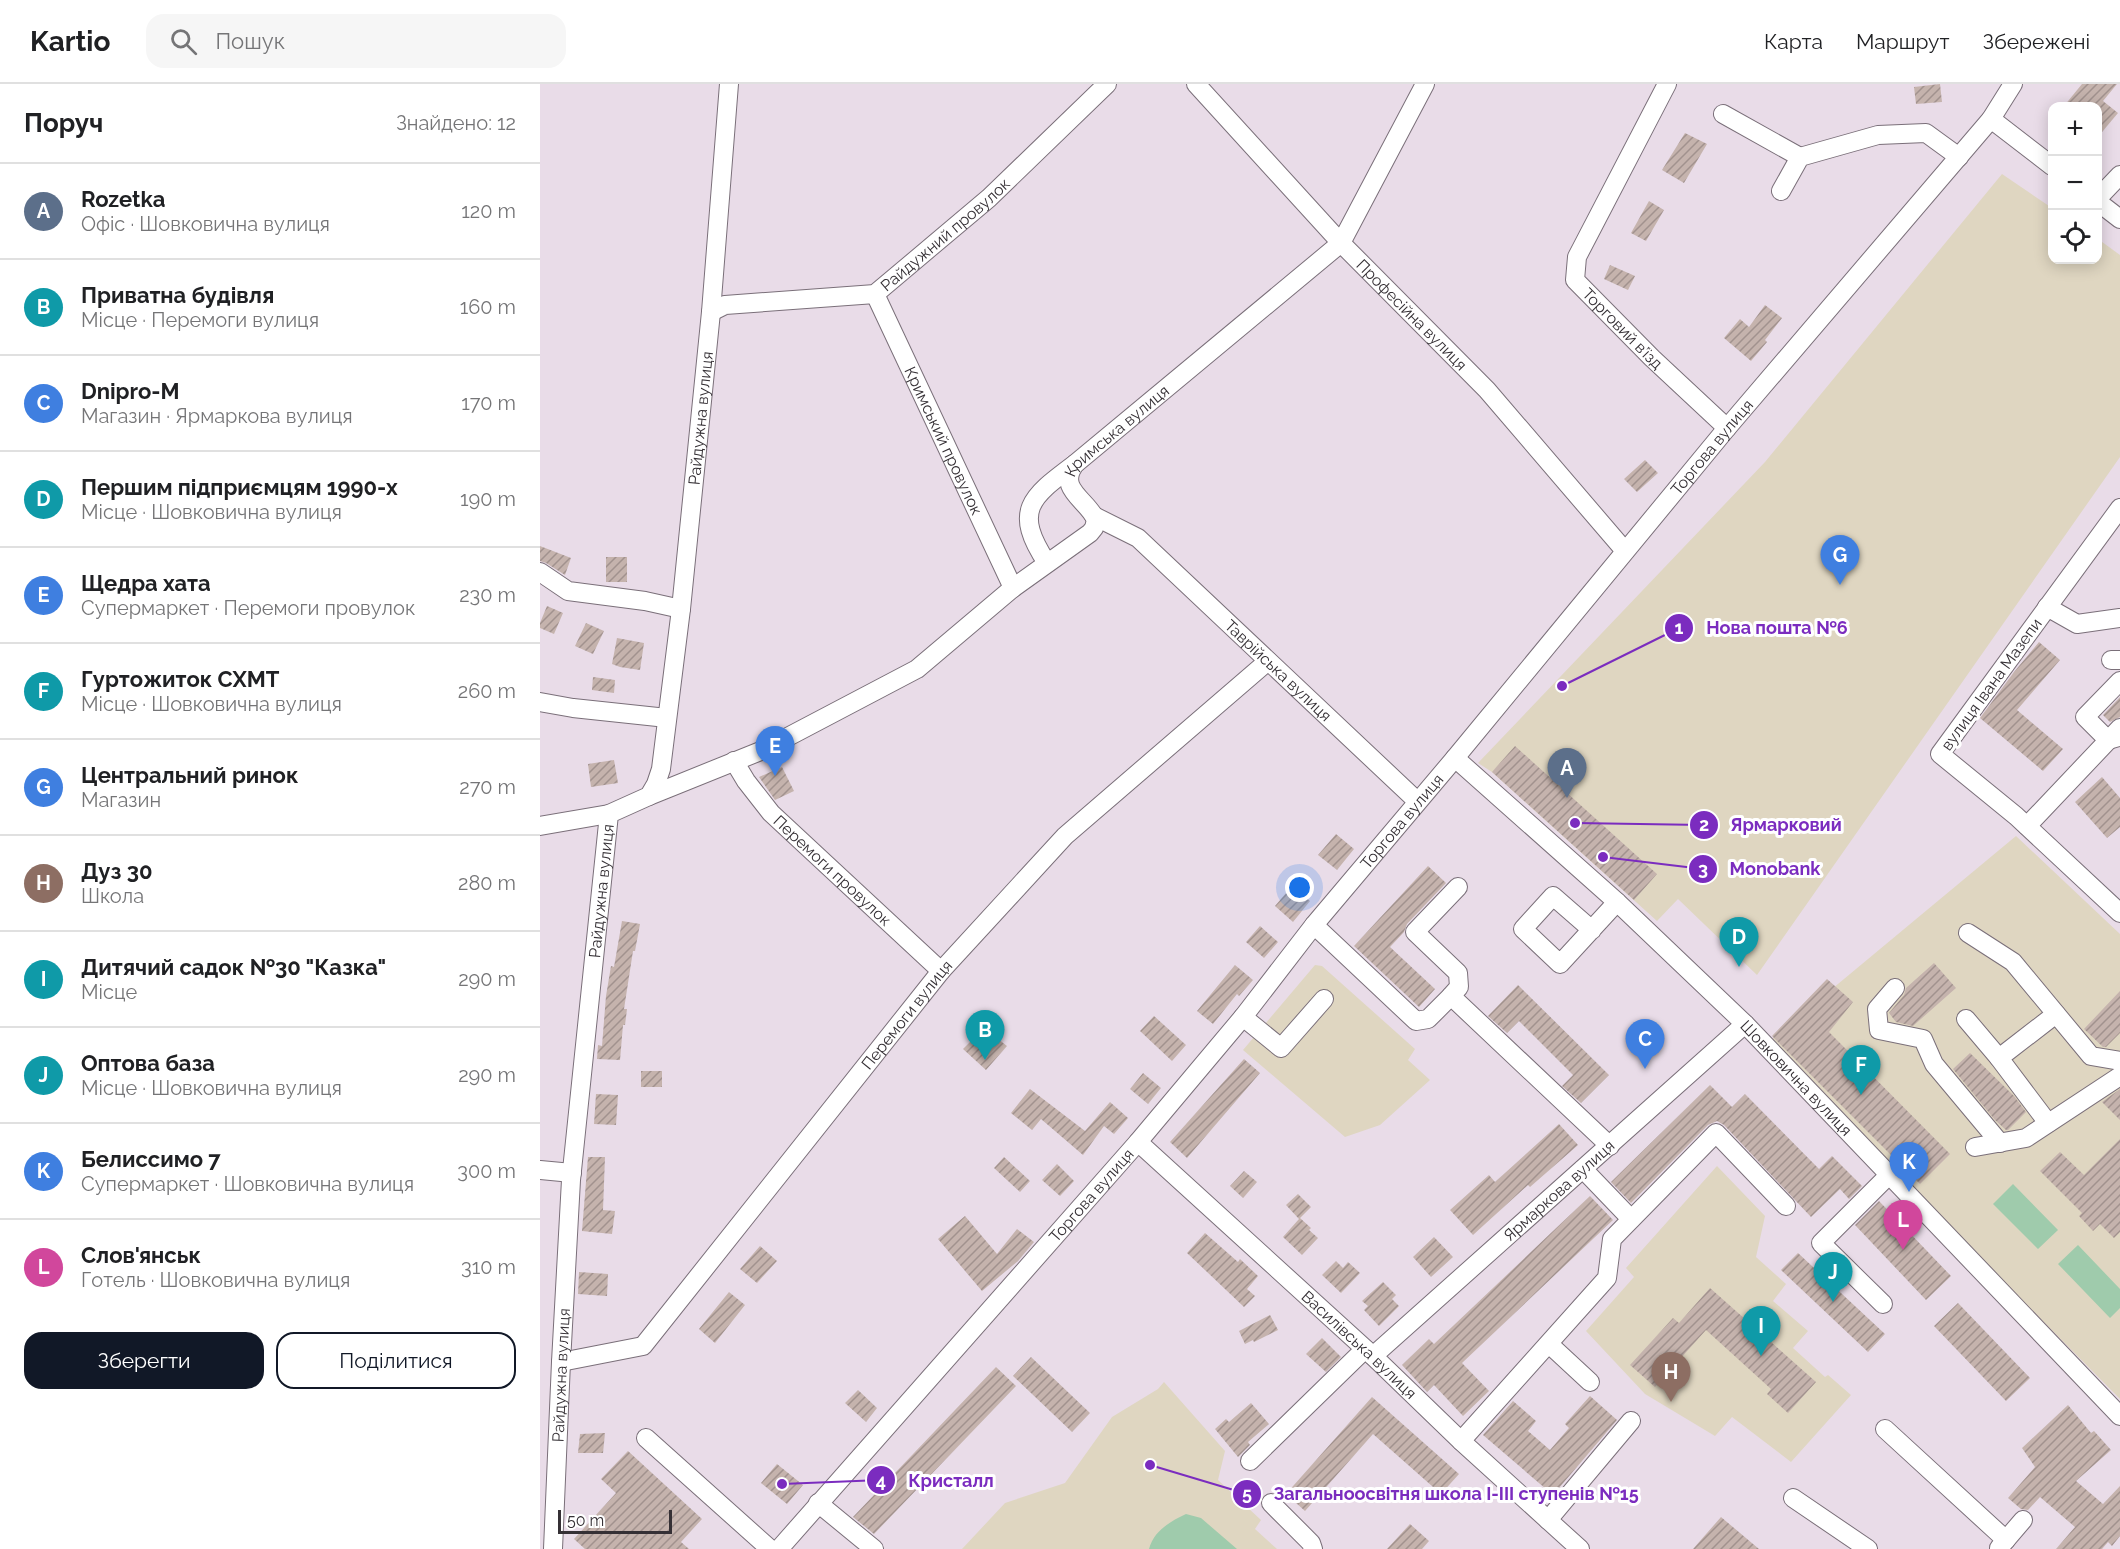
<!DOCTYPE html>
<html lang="uk">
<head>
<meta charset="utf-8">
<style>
  :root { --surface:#fff; --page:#f6f6f6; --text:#202124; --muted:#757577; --line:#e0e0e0; --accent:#111827 }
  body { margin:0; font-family:Raleway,sans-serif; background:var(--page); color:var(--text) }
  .controls { position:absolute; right:18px; top:18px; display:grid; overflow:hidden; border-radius:12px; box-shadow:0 3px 15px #0003 }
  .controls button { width:54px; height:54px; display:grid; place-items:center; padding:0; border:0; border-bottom:2px solid var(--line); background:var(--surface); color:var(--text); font:30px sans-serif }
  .scale { position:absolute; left:18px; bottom:15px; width:114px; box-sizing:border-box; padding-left:6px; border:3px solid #353035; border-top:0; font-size:16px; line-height:21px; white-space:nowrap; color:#353035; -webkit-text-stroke:4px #fff; paint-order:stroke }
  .you { position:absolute; left:760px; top:804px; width:21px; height:21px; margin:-15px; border:4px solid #fff; border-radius:50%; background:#1a73e8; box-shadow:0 0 0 9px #1a73e833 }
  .badge { display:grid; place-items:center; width:39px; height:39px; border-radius:50%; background:var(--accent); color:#fff; font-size:20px; font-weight:700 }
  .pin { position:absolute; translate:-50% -50px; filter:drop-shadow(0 2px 3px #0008) }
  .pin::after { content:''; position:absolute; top:32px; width:21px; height:18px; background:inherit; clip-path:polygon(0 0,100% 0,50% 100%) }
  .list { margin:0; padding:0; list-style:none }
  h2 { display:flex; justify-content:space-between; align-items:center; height:78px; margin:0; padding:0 24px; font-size:26px }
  h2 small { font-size:20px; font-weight:400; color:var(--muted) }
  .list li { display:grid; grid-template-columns:39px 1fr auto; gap:18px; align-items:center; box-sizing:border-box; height:96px; padding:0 24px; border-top:2px solid var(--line) }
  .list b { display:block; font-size:22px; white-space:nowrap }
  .list p { margin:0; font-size:20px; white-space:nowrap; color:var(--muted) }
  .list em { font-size:20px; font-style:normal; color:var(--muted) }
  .actions { display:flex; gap:12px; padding:18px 24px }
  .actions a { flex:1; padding:14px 0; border:2px solid var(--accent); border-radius:18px; text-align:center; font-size:21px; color:var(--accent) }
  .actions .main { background:var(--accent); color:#fff }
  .icon { flex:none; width:33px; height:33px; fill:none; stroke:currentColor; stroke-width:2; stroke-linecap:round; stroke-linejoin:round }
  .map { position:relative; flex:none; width:1580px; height:1465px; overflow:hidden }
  header { display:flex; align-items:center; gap:36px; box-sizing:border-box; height:84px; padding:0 30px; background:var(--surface); border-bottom:2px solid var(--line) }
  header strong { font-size:28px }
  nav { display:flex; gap:33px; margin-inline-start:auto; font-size:21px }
  .search { width:420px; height:54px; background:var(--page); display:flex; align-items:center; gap:15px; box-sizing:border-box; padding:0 21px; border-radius:18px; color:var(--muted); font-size:22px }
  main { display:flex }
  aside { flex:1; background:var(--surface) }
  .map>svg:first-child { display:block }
  .commercial { fill:#dfd6c1 }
  .pitch { fill:#9fcbac }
  .building { fill:url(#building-hatch) }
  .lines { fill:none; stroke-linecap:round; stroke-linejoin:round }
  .minor-casing { stroke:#7a6f79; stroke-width:20 }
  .minor { stroke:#fff; stroke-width:18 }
  .labels { text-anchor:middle; stroke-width:6; stroke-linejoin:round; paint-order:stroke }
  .street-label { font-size:16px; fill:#353035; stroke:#fff }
  .leader { fill:none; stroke:#7b2cbf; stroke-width:2 }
  .callout-dot { fill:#7b2cbf; stroke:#fff; stroke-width:2 }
  .mark-label { font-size:18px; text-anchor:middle; font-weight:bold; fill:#fff }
  .callout-label { font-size:18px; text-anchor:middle; font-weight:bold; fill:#7b2cbf; stroke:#fff; stroke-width:6; stroke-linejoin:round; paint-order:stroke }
</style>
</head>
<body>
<header>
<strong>Kartio</strong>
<div class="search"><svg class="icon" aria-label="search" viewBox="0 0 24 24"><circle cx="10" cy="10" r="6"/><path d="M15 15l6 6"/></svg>Пошук</div>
<nav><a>Карта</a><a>Маршрут</a><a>Збережені</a></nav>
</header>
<main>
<aside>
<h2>Поруч<small>Знайдено: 12</small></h2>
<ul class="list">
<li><span class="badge" style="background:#5c6f8a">A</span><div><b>Rozetka</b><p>Офіс · Шовковична вулиця</p></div><em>120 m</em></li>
<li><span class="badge" style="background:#0f9aa8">B</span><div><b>Приватна будівля</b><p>Місце · Перемоги вулиця</p></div><em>160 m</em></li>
<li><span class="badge" style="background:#3f7fe0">C</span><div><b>Dnipro-M</b><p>Магазин · Ярмаркова вулиця</p></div><em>170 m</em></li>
<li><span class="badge" style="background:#0f9aa8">D</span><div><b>Першим підприємцям 1990-х</b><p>Місце · Шовковична вулиця</p></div><em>190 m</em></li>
<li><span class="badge" style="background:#3f7fe0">E</span><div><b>Щедра хата</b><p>Супермаркет · Перемоги провулок</p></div><em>230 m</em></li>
<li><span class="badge" style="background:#0f9aa8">F</span><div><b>Гуртожиток СХМТ</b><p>Місце · Шовковична вулиця</p></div><em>260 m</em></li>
<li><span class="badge" style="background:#3f7fe0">G</span><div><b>Центральний ринок</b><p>Магазин</p></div><em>270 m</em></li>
<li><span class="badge" style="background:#8d6e63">H</span><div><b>Дуз 30</b><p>Школа</p></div><em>280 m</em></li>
<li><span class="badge" style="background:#0f9aa8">I</span><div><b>Дитячий садок №30 &quot;Казка&quot;</b><p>Місце</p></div><em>290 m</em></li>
<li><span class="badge" style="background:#0f9aa8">J</span><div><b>Оптова база</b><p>Місце · Шовковична вулиця</p></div><em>290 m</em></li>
<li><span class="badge" style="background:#3f7fe0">K</span><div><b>Белиссимо 7</b><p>Супермаркет · Шовковична вулиця</p></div><em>300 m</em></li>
<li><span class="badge" style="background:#d1479c">L</span><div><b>Слов'янськ</b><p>Готель · Шовковична вулиця</p></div><em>310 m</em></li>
</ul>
<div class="actions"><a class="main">Зберегти</a><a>Поділитися</a></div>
</aside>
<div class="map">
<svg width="1580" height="1465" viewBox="0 0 1580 1465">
  <defs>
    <pattern id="building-hatch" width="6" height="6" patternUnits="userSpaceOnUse" patternTransform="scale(1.5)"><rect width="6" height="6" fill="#c5b3ad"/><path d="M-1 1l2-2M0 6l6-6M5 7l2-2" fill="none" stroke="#a1928e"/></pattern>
  </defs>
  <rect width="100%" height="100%" fill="#e9dce8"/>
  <path class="commercial" d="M1462,90L1512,124V176H1558V155L1580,171V373L1217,891L1138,815L1117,837L952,688L938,679L1225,378Z
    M1476,752L1580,850V1315L1227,959Z
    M775,881L782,882L875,965L868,976L890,996L840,1041L805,1053L703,966Z
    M1177,1082L1225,1132L1216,1173L1246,1200L1233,1217L1268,1247L1253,1264L1285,1293L1288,1291L1311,1311L1251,1378L1192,1333L1175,1352L1105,1310L1046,1247L1094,1193L1086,1184Z
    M624,1298L685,1367L678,1396L721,1436L715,1445L737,1465H422L465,1419L525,1399L572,1333L618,1305Z"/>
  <path class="pitch" d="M1473,1100L1518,1146L1498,1165L1453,1120Z
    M1538,1161L1580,1205V1224L1570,1234L1518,1180Z
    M646,1430L661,1434L697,1465H609C614,1447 629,1438 646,1430Z"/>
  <path class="building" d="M1400,0L1402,18L1376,20L1374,3Z
    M1542,0H1577L1563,17L1578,29L1557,54V22H1524Z
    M1145,49L1167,60L1144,99L1122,86Z
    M1109,117L1124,126L1106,157L1091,149Z
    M1070,181L1095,192L1088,206L1064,195Z
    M1225,221L1242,234L1225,256L1227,258L1211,277L1184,254L1200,235L1209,243Z
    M1105,376L1118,389L1097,408L1084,395Z
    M0,462L31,474L25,491L6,479L0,477Z
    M66,473H87V498H66Z
    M7,522L23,529L14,550L0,544V539Z
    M46,539L64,547L53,570L35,562Z
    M77,554L104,559L100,586L80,583L72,580Z
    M1499,558L1520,576L1477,626L1523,665L1503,687L1440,634L1474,588Z
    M53,593L75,596L74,609L52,606Z
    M1580,613V633L1570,638L1563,631Z
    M975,662L1117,790L1094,816L952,688Z
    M74,676L78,699L51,703L48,680Z
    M242,683L254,707L235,716L219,693Z
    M1562,693L1580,714V743L1567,754L1535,718Z
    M796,750L814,765L797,786L778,771Z
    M888,782L906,799L867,840L864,848L850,863L895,905L879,923L814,862Z
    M752,802L770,817L753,838L735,822Z
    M82,837L100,840L95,867H93L84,925H87L85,941H83L80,976L57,975L58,961L62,962L66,912L71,882L74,883Z
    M720,842L738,858L724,874L706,858Z
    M1394,879L1416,904L1373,942L1356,938L1349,929L1364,911L1366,904Z
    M695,881L713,896L699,912L697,910L673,940L657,927Z
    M1287,895L1313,918L1289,948L1410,1070L1380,1100L1232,952Z
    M978,901L1069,991L1041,1019L1022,1002L1033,991L979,937L967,949L948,932Z
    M1580,907V949L1566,963H1563L1544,945Z
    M614,932L646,961L632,977L600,947Z
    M444,944L467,962L446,986L423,965Z
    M1430,969L1474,1012L1486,1028L1468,1046H1466L1455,1036L1413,985Z
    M704,975L720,989L647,1074L630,1058Z
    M101,987H122V1003H101Z
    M603,989L621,1004L608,1020L590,1005Z
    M1170,1001L1192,1023L1205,1010L1279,1085L1292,1072L1322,1102L1309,1115L1300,1105L1271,1133L1184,1041L1177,1037L1168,1041L1091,1119L1071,1098Z
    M490,1005L545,1047L570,1018L588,1034L574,1050L564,1042L543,1071L501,1035L492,1046L471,1029Z
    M1580,1005V1036L1562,1018Z
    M56,1010L78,1011L76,1041L54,1040Z
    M1019,1040L1038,1061L990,1103L988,1101L933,1151L910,1126L949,1091L955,1098Z
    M1580,1055V1148L1574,1154L1560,1140L1553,1147L1539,1132L1542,1129L1500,1087L1520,1068L1544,1091Z
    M48,1073H65L63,1126L75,1127L72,1150L42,1147Z
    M464,1073L490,1097L480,1108L454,1084Z
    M517,1080L534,1097L520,1112L502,1096Z
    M704,1087L717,1098L703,1114L690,1102Z
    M758,1110L771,1123L760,1134L771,1144L769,1146L778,1154L762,1171L743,1153L759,1135L746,1121Z
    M1050,1112L1073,1136L922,1279L949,1307L923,1332L894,1301L887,1308L862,1281L889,1255L894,1260Z
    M1339,1117L1411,1192L1386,1216L1315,1141Z
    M425,1132L457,1170L477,1145L494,1158L478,1177L442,1207L398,1155Z
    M665,1149L698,1178L700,1175L718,1192L707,1205L715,1212L704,1223L647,1169Z
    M894,1153L913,1173L891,1193L873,1173Z
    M220,1162L237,1177L217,1199L200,1185Z
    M1258,1169L1345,1250L1328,1268L1241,1186Z
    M796,1177L803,1184L808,1178L820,1189L801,1209L782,1191Z
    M39,1188L68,1190L67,1212L38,1210Z
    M843,1198L856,1211L852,1215L859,1222L839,1242L824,1226L828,1222L822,1217Z
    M1170,1204L1276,1298L1248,1329L1227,1310L1231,1305L1166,1246L1115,1303L1090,1281L1133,1234L1139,1239Z
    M189,1208L205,1221L175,1259L159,1245Z
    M1418,1219L1490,1294L1466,1317L1394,1242Z
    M730,1231L738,1246L714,1258L713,1256L705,1260L699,1247Z
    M782,1254L801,1273L786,1288L766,1270Z
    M491,1273L550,1329L532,1348L473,1292Z
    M456,1283L476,1302L334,1450L313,1433Z
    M318,1306L337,1324L326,1338L305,1319Z
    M1050,1312L1077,1336L1013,1411L943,1351L973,1317L996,1337L988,1347L1010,1366L1029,1344L1025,1340Z
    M832,1313L919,1390L901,1410L833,1350L765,1427L746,1410Z
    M711,1319L729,1340L708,1358L710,1361L698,1373L675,1345L686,1335L689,1338Z
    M1528,1321L1551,1349L1554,1347L1571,1366L1536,1397L1563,1420L1580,1402V1452L1572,1462L1568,1458L1562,1465H1516L1535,1443L1500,1413L1488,1426L1481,1425L1468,1414L1495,1383L1482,1364Z
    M65,1349L63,1369H38L40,1350Z
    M88,1367L162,1435L141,1458L149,1465H45L34,1455L76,1409L61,1395Z
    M237,1380L263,1401L247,1420L221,1399Z
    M1181,1433L1219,1465H1153Z
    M870,1440L889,1457L882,1465H847Z"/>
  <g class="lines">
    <g class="minor-casing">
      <g id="minor">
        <path id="s1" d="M656,0L801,159L947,306L1085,467"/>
        <path id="s2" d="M1127,0L1037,173L1035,196L1112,274L1187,344"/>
        <path d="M1183,30L1260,73"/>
        <path d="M1451,35L1512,82"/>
        <path d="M1241,107L1260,73L1338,51L1386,49L1419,73"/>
        <path d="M1558,114L1580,91"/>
        <path d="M1558,118L1580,135"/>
        <path id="s3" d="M335,210L473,504"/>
        <path id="s4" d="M171,228L185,221L335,210L449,114L567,0"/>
        <path d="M1580,424L1400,670L1476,732L1580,829"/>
        <path id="s5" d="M554,432L598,454L877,717"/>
        <path d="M507,479C472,426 491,413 535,380"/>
        <path d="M0,488L28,507L105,517L141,525"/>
        <path d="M1507,523L1537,540L1580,534"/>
        <path d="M1571,576H1580"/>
        <path d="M0,618L33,624L127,634"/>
        <path d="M1579,653L1568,656L1545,633L1580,597"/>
        <path id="s6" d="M915,674L1077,818L1205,940L1580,1332"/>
        <path id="s7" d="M194,677L206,697L231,729L401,887"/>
        <path id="s8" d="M109,712L223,666L377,585L473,504L550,449L554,444L556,436C548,416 516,405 535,380L801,159L885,0"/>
        <path d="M0,742L69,730"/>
        <path d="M1487,742L1580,644"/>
        <path d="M774,841L876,937L888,935L911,912L1070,1062"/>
        <path d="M1052,846L1013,812L983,845L1020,880L1077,818"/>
        <path d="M1428,849L1473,878L1551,972L1580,977"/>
        <path d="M1355,904L1337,925L1339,946L1383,955L1394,980L1460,1059"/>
        <path d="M911,912L919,903L918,889L875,848L918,803"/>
        <path d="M703,933L741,964L784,915"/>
        <path d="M1426,935L1459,974"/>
        <path d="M1508,1039L1459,974L1516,930"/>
        <path id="s9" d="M598,1058L833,1272L921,1357L1040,1465"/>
        <path d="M1435,1063L1486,1054L1580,992"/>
        <path d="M1043,1085L1091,1135"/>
        <path d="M0,1086L32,1089"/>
        <path d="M1343,1220L1281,1159L1349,1091"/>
        <path d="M1009,1260L1050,1298"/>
        <path id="s10" d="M833,1272L1205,940"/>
        <path id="s11" d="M21,1278L103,1262L401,887L525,752L728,577"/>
        <path d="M1345,1345L1466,1456"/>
        <path d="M106,1354L230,1465"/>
        <path d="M921,1357L1067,1194L1072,1155L1176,1049L1246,1122"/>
        <path d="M710,1377L825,1265"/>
        <path d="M1253,1414L1328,1465"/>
        <path d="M278,1419L334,1465"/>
        <path d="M731,1419L771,1459L773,1465"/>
        <path d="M1008,1436L1091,1337"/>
        <path d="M1459,1464L1483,1436"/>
        <path id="s12" d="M13,1465L21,1278L31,1096L69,730L109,712L116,700L121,685L141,525L171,228L189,0"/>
        <path id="s13" d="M239,1465L598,1058L703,933L774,841L915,674L1187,344L1451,35L1473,0"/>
      </g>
    </g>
    <use href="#minor" class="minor"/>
  </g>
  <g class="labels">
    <g class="street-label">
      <text dy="6" stroke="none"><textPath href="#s4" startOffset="258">Райдужний провулок</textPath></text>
      <text dy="6" stroke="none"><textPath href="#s1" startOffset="316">Професійна вулиця</textPath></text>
      <text dy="6" stroke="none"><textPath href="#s2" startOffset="286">Торговий в’їзд</textPath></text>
      <text dy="6" stroke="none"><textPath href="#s12" startOffset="1164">Райдужна вулиця</textPath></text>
      <text dy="6" stroke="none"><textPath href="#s8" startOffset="651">Кримська вулиця</textPath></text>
      <text dy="6" stroke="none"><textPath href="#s3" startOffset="162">Кримський провулок</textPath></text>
      <text dy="6" stroke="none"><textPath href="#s13" startOffset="1444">Торгова вулиця</textPath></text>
      <text dy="6" stroke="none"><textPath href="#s5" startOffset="242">Таврійська вулиця</textPath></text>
      <text transform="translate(1451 600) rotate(-54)" y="6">вулиця Івана Мазепи</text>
      <text dy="6" stroke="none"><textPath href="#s13" startOffset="958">Торгова вулиця</textPath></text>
      <text dy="6" stroke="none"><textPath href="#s7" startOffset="148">Перемоги провулок</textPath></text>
      <text dy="6" stroke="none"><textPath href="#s12" startOffset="660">Райдужна вулиця</textPath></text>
      <text dy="6" stroke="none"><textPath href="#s11" startOffset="507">Перемоги вулиця</textPath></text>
      <text dy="6" stroke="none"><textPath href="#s6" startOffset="468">Шовковична вулиця</textPath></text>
      <text dy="6" stroke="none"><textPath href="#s10" startOffset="249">Ярмаркова вулиця</textPath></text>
      <text dy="6" stroke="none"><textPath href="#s13" startOffset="472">Торгова вулиця</textPath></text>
      <text dy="6" stroke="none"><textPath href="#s9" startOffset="300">Василівська вулиця</textPath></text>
      <text dy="6" stroke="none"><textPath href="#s12" startOffset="174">Райдужна вулиця</textPath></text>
    </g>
  </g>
  <path class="leader" d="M1022 602L1139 544M1035 739L1164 741M1063 773L1163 785M242 1400L341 1396M610 1381L707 1410"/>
  <g class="callout-dot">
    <circle cx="1022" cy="602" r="6"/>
    <circle cx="1035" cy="739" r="6"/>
    <circle cx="1063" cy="773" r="6"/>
    <circle cx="242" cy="1400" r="6"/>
    <circle cx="610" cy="1381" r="6"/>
    <circle cx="1139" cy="544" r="15"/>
    <circle cx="1164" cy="741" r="15"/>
    <circle cx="1163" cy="785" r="15"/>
    <circle cx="341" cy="1396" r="15"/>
    <circle cx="707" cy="1410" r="15"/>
  </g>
  <g class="mark-label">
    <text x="1139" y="550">1</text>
    <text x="1164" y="747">2</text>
    <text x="1163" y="791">3</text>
    <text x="341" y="1403">4</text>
    <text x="707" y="1416">5</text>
  </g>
  <g class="callout-label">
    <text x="1237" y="550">Нова пошта №6</text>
    <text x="1246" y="747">Ярмарковий</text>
    <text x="1235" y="791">Monobank</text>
    <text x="411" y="1403">Кристалл</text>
    <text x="916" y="1416">Загальноосвітня школа І-ІІІ ступенів №15</text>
  </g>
</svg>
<div class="controls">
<button>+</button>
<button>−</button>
<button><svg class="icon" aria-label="locate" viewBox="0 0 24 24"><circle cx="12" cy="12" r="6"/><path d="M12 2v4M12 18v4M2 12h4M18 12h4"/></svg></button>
</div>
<div class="scale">50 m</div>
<div class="you"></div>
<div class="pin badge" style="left:1027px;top:714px;background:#5c6f8a">A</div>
<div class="pin badge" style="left:445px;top:976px;background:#0f9aa8">B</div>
<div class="pin badge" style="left:1105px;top:985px;background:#3f7fe0">C</div>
<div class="pin badge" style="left:1199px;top:883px;background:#0f9aa8">D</div>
<div class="pin badge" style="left:235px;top:692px;background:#3f7fe0">E</div>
<div class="pin badge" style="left:1321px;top:1011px;background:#0f9aa8">F</div>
<div class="pin badge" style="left:1300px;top:501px;background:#3f7fe0">G</div>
<div class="pin badge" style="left:1131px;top:1318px;background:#8d6e63">H</div>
<div class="pin badge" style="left:1221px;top:1272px;background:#0f9aa8">I</div>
<div class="pin badge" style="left:1293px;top:1218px;background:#0f9aa8">J</div>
<div class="pin badge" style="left:1369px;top:1108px;background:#3f7fe0">K</div>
<div class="pin badge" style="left:1363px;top:1166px;background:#d1479c">L</div>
</div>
</main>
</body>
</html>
